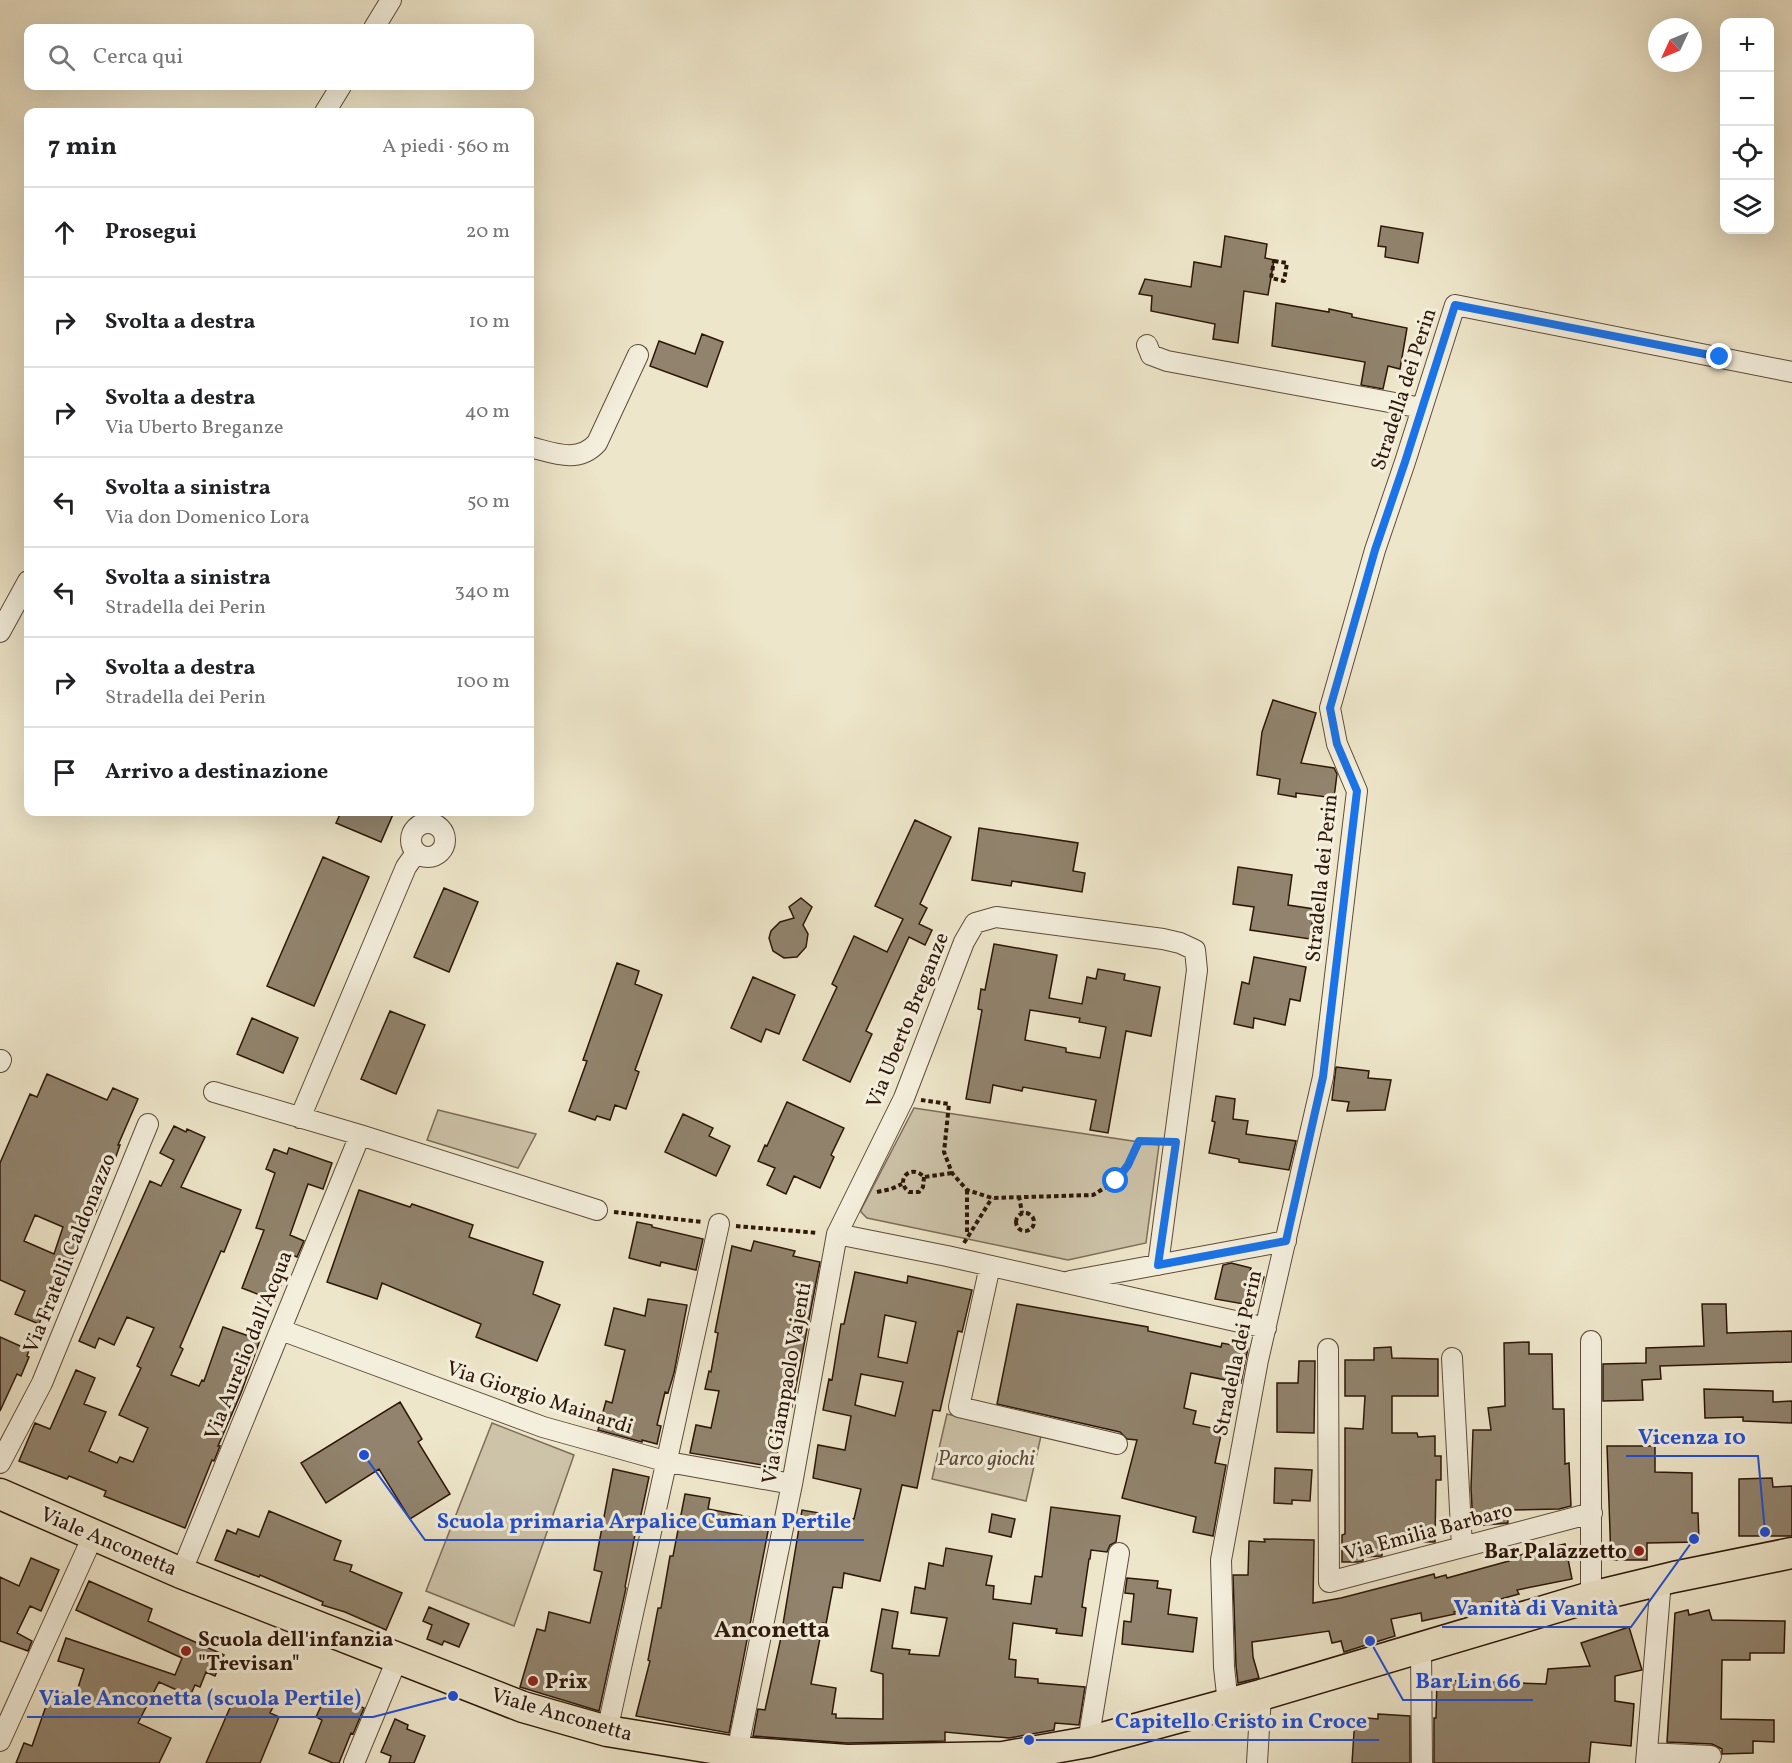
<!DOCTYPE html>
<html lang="it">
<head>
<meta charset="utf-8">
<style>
  :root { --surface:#fff; --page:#f6f6f6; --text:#202124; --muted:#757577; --line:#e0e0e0 }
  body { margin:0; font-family:Vollkorn,serif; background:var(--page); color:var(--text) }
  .controls { position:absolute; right:18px; top:18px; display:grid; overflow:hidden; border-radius:12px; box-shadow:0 6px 24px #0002 }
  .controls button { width:54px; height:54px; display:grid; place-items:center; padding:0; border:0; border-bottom:2px solid var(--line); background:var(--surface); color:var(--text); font:30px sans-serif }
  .compass { position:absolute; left:1648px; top:18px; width:54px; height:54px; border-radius:50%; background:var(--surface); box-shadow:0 6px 24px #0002; rotate:226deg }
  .stop { position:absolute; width:18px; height:18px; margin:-14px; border:4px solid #1a73e8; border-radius:50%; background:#fff }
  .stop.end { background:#1a73e8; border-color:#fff; box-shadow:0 2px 6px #0008 }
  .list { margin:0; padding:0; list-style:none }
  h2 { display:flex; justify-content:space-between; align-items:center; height:78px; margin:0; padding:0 24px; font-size:26px }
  h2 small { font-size:20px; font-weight:400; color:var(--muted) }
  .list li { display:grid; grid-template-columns:39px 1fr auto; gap:18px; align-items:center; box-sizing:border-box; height:90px; padding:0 24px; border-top:2px solid var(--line) }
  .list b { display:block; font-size:22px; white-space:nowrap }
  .list p { margin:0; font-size:20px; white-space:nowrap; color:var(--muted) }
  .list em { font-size:20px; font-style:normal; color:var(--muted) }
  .icon { flex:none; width:33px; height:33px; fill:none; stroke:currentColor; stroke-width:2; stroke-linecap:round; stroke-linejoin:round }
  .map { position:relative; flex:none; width:1792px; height:1763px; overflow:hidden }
  .search { position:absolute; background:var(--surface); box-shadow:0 6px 24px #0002; left:24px; top:24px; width:510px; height:66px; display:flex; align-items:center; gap:15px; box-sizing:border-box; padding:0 21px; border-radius:12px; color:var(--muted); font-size:22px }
  .panel { position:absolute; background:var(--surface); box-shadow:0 6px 24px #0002; left:24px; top:108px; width:510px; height:708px; border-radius:12px }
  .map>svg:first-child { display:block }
  .green { fill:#cdc3a9; stroke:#7d6d59; stroke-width:1.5 }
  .building { fill:#91836d; stroke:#2d1709; stroke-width:1.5; fill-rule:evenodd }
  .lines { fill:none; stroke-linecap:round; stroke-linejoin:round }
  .street-casing { stroke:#5d4b39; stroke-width:22 }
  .primary-casing { stroke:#2d1709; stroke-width:33 }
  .path { stroke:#2d1709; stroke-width:4; stroke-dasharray:4.5 3; stroke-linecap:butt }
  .street { stroke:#f4efdd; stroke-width:20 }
  .primary { stroke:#eee6ca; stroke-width:30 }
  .route { stroke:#1a73e8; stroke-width:8 }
  .poi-dot { fill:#8f2418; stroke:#f4efdd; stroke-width:2 }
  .labels { text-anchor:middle; stroke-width:6; stroke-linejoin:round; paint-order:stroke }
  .street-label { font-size:21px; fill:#2d1709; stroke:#f4efdd }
  .park-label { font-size:21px; font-style:italic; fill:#5d4b39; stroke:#f4efdd }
  .poi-label { font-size:21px; font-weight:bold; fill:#2d1709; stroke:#f4efdd; text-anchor:start }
  .quarter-label { font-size:24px; font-weight:bold; fill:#2d1709; stroke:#f4efdd }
  .leader { fill:none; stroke:#1d4ed8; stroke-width:2 }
  .callout-dot { fill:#1d4ed8; stroke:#f4efdd; stroke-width:2 }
  .callout-label { font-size:22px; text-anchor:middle; font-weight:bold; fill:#1d4ed8; stroke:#f4efdd; stroke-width:6; stroke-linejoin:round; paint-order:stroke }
</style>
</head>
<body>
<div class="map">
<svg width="1792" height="1763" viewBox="0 0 1792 1763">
  <rect width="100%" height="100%" fill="#eee6ca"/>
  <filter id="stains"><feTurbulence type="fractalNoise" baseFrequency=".00333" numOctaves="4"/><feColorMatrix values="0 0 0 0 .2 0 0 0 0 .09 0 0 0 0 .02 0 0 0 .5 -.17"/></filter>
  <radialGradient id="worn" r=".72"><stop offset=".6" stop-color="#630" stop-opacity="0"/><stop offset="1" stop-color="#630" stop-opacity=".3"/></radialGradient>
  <path class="green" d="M914,1108L1159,1145L1146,1243L1068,1260L867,1218L861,1212V1210Z
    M438,1110L536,1134L518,1168L427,1140Z
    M947,1414L1041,1436L1026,1501L932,1479Z
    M492,1423L574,1455L514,1626L426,1591Z"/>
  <path class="building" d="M1381,226L1423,233L1418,263L1385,257L1386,247L1378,246Z
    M1225,236L1267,244L1265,258L1274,260L1268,295L1244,291L1238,343L1213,339L1215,324L1151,311L1152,296L1139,294L1145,279L1191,287L1194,262L1221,267Z
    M1276,303L1329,312V309L1352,314V317L1407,328L1400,369L1388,366L1383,389L1361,385L1365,362L1272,346Z
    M702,334L723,342L707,387L650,366L659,341L695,354Z
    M1273,700L1316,713L1301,763L1334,768L1337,774L1334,798L1296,793V797L1278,794L1280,779L1257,775L1262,732Z
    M341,812H394L381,842L336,823Z
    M915,820L951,837L920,904L927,908L919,924L932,930L925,945L909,937L866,1031L872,1034L850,1082L803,1060L837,987L832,984L854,936L887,952L903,919L875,906Z
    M979,828L1078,843L1073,871L1085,873L1082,892L1012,881L1011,886L972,880Z
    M323,857L369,877L314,1006L267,986Z
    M1238,867L1292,875L1288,905L1314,909L1310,939L1250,930L1254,907L1233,904Z
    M444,888L478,902L449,972L414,957Z
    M801,898L812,907L803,925L808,934L806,947L797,957L784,958L773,951L769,938L771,931L780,922L794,918L789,907Z
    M994,944L1057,955L1049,998L1082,1004L1087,977L1096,979L1098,969L1125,974L1124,980L1160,987L1151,1036L1126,1031L1108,1133L1090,1130L1096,1100L1023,1087L1022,1091L993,1085L990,1103L966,1099L982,1010L978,1009L981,989L985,990ZM1030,1010L1080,1018L1079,1022L1106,1027L1100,1058L1066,1052V1048L1025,1040Z
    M1254,957L1306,967L1300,1001L1290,999L1285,1025L1254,1018L1253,1028L1234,1024L1242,982L1249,984Z
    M617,963L639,971L635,984L662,995L635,1070L639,1072L626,1109L615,1105L610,1120L597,1116L595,1120L569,1111L587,1061L583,1060Z
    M753,977L795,995L779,1034L766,1029L761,1042L731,1028Z
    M390,1011L425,1025L396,1094L361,1079Z
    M252,1018L298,1038L283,1073L237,1054Z
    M1336,1067L1369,1071L1368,1078L1391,1080L1385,1110L1347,1111L1349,1102L1332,1100Z
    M47,1074L107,1100L113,1088L138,1099L118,1145H120L114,1162L112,1161L97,1199L101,1200L95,1214L91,1213L65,1277L59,1275L39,1324L15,1314L25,1291L0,1280V1163L30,1094L37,1097ZM35,1215L63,1227L54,1254L24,1241Z
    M1216,1096L1235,1099L1233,1119L1248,1121L1246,1134L1296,1141L1289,1170L1239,1162V1159L1209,1153L1215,1122L1212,1121Z
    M787,1102L844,1128L831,1155L834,1157L820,1188L794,1176L786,1194L767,1185L775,1168L758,1161L765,1145L767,1146Z
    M683,1114L713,1128L709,1136L730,1146L716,1176L665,1152Z
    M174,1126L186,1132L187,1129L205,1137L181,1187L241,1210L224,1252L221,1251L180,1347L183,1349L171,1375L199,1386L202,1380L204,1381L223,1327L260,1340L241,1393L218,1446H220L214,1461L212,1460L185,1528L104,1496L106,1491L69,1476L67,1479L19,1461L35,1423L50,1429L76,1370L95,1378L84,1404L106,1412L89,1451L117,1463L120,1457L133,1462L148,1428L119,1415L141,1368L137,1366L154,1328L127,1317L114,1345L99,1338L95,1348L79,1341L150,1181L161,1186L174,1160L160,1153Z
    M289,1148L332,1163L323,1189L308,1184L290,1235L304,1241L297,1257L286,1252L274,1282L281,1285L275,1301L242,1288L264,1230L256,1228L275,1173L266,1169L274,1149L287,1154Z
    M359,1190L410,1207L412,1204L473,1225L469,1237L543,1262L533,1294L560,1305L537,1361L476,1337L481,1324L382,1283L377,1299L327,1282Z
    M637,1222L652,1225V1227L703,1239L696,1270L661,1262L660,1266L629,1258Z
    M754,1241L795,1251L793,1256L820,1262L792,1407L786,1406L775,1467L690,1453L696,1425L711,1428L719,1391L705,1389L709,1371L711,1372L718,1333L715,1332L732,1246L751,1251Z
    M1231,1263L1251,1268L1249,1274L1264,1277L1255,1306L1215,1299L1223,1265Z
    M855,1272L907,1283L908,1276L972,1290L962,1332L958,1331L940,1411L933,1410L917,1488L902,1485L880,1581L844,1573L842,1588L833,1587L826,1624L823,1623L811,1684L836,1688L832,1714H836V1718L883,1719V1674L871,1671L882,1609L898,1612L892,1648L910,1650L909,1654L939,1656L947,1618L911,1613L915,1587L925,1589L929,1563L943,1566L946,1548L992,1556L986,1585L994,1586L993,1599L1031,1604L1035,1576L1042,1577L1051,1507L1120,1516L1116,1542L1110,1545L1107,1552L1091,1550L1090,1559H1089L1082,1607L1086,1608L1082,1636L1056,1633L1057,1629L1013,1623L1009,1659L1016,1660L1015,1677L1038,1679V1683L1085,1687L1079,1725L1055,1723L1054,1730L1009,1738L945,1732V1741L847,1743L753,1736L758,1709L765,1710L780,1642L802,1510L854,1519L861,1489L813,1478L818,1445L845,1450L851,1416L823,1410L829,1379L832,1380L841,1324H844ZM885,1315L916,1322L907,1363L878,1357ZM861,1374L903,1382L895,1416L855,1405Z
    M648,1299L687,1305L674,1373L668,1393L665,1392L657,1425L661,1426L657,1444L642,1440V1442L598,1430L606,1401L612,1403L625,1350L605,1345L614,1308L645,1316Z
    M1017,1304L1148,1327V1331L1221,1347L1222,1343L1248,1348L1241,1383L1191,1373L1184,1408L1196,1411L1193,1424L1222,1430L1215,1463L1226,1465L1213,1536L1193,1532L1196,1517L1122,1498L1137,1440L1127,1439L1120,1432L997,1404Z
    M1702,1304H1726L1727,1333L1792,1331V1362L1660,1366L1661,1379L1642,1380L1643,1400L1603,1401V1364L1646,1363V1348L1704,1346Z
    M0,1337L29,1350L27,1356L29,1357L21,1376L17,1374L0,1411Z
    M1529,1342V1354H1552L1553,1409H1564L1565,1464L1569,1463L1571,1506L1559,1509L1507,1510L1508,1523L1473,1526L1471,1488L1473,1430H1491L1488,1408L1505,1406L1504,1343Z
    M1391,1347L1392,1358L1438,1359V1396H1392V1433H1417L1418,1437L1435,1436V1456H1441V1480H1436L1435,1542L1382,1541V1556L1363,1557V1561L1358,1562H1342V1535L1345,1534V1428L1363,1429L1365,1396H1345V1360H1374V1348Z
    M1299,1361H1315L1314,1433L1277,1432V1383H1298Z
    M1704,1389L1773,1391V1402L1792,1401V1423L1743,1421V1417L1705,1418Z
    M400,1402L422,1439L418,1442L450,1494L410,1519L379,1469L326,1503L301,1463Z
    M1607,1446H1655V1472L1692,1473V1513H1698L1699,1542L1647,1543V1560H1611Z
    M1275,1468L1312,1470L1310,1501L1292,1500V1504L1274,1503Z
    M613,1469L649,1477L639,1524H637L625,1587L626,1588L599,1711L520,1687L537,1629L545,1631L549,1612L590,1623L602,1572L594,1570Z
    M1772,1478L1773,1487L1792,1486V1536H1739V1479Z
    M685,1494L710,1498L708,1509L770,1521L729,1733L636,1716L650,1661L648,1660L658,1608H661L670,1556H673Z
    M269,1511L341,1541L334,1560L352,1565L350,1571L402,1593L386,1630L345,1612L322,1605L323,1602L260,1575L259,1577L215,1560L227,1530L236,1534L238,1529L259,1537Z
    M992,1514L1015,1519L1011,1537L989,1532Z
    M1264,1539L1314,1540L1313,1603L1341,1598L1434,1574L1435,1578L1446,1575L1447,1578L1509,1561L1508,1558L1565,1544L1572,1579L1517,1590L1519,1594L1454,1612L1455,1614L1422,1621L1421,1613L1391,1619L1395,1636L1344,1652L1341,1641L1332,1643L1329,1631L1252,1642L1253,1657L1259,1678L1238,1683L1236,1666L1233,1575H1248L1249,1541L1265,1542Z
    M31,1558L59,1570L41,1611L30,1606L17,1633L32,1641L28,1651L0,1641V1577L19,1586Z
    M1127,1578L1158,1581L1157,1588L1171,1590L1168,1614L1197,1618L1193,1652L1122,1644L1124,1621L1131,1622L1134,1594L1125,1593Z
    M89,1581L152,1609L148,1621L224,1655L215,1676L206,1672L200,1687L195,1685L190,1696L159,1682L138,1723L171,1738L159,1763H16L24,1743L32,1746L52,1689L75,1697L84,1669L58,1661L66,1638L175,1675L182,1658L76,1610Z
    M429,1607L469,1624L459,1647L444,1641L442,1645L427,1639L432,1625L423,1621Z
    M1688,1610L1689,1615L1709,1610L1712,1620L1785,1621L1784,1653H1750V1660H1722L1721,1719L1774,1720V1742L1753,1741V1753L1722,1754V1749L1712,1744L1667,1742L1675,1613Z
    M1629,1627L1642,1670L1615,1676V1701L1634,1704L1631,1746L1591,1742L1589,1763H1434V1718H1436L1437,1680L1546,1684L1548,1669L1590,1666L1581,1643Z
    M328,1691L364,1708L353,1734L351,1733L339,1763H333L309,1753L322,1720L316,1717Z
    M250,1694L274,1705L270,1713L279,1717L260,1763H206L235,1696L247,1702Z
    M1378,1714L1410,1716V1763H1352L1355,1717L1378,1719Z
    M395,1719L408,1725L407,1729L425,1736L414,1763H389L391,1756L381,1752Z"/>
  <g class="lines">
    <g class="street-casing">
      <path id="street" d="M374,28L391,0
        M325,112L341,86
        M1147,345L1151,355L1167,361L1422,408
        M530,447C554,453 578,464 597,443L638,355
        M0,632L28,581
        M411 840a17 17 0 1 1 34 0a17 17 0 1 1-34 0Z
        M0,1062L1,1060
        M214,1092L360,1135
        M300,1118L406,867L416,853
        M837,1234L947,1256L1266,1328
        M990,1266L959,1407L1117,1444
        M1070,1281L1286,1241
        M281,1330L543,1427L668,1462L792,1484
        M1328,1349L1329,1582L1592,1513
        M1452,1358L1462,1547
        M0,1463L42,1383L148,1124
        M181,1573L360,1135L597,1210
        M1591,1597V1341
        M1421,1648L1422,1763
        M1228,1704L1224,1667L1221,1560L1258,1360L1323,1077L1357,791L1337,744L1330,708L1375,550L1405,462L1455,305L1792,372
        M607,1731L719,1224
        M0,1741L93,1536
        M1088,1742L1119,1553
        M737,1752L792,1484L837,1234L904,1098L964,942L975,923L996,917L1163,939L1180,943L1195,950L1197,970L1158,1265
        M1647,1753L1711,1756
        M354,1763L398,1657
        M1257,1763L1261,1695
        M1646,1763L1661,1580"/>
    </g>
    <g class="primary-casing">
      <path id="primary" d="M0,1494L181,1573L523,1707L607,1731L737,1752L847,1760L1003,1757L1088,1742L1261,1695L1591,1597L1674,1577L1792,1553"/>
    </g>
    <path class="path" d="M1274,261L1287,263L1284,281L1271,278Z
      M921,1100L949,1104L944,1152L952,1173L967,1190L992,1198L1093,1195L1116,1181L1129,1165L1139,1141H1157
      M924,1177L923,1187L919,1192H909C894,1180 911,1163 924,1177L952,1173
      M967,1190V1234
      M877,1192L891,1189L902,1184
      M1019,1196L1022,1213
      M614,1212L702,1222
      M1016 1222a9 9 0 1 1 18 0a9 9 0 1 1-18 0Z
      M736,1226L818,1233
      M964,1243L992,1198"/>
    <use href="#street" class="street"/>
    <use href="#primary" class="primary"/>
  </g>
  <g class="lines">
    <path class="route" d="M1116,1181L1128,1165L1139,1141L1176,1142L1158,1265L1286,1241L1323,1077L1357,791L1337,744L1330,708L1375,550L1405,462L1455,305L1720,357"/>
  </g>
  <g class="poi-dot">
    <circle cx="1639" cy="1551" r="6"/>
    <circle cx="186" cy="1651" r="6"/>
    <circle cx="533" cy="1681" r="6"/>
  </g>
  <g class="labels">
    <g class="street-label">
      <text transform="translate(1403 389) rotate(-72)" y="7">Stradella dei Perin</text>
      <text transform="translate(1321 878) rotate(-84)" y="7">Stradella dei Perin</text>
      <text transform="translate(907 1020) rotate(-68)" y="7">Via Uberto Breganze</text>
      <text transform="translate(69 1253) rotate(-68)" y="7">Via Fratelli Caldonazzo</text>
      <text transform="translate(248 1345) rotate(-68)" y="7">Via Aurelio dall'Acqua</text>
      <text transform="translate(1237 1353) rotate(-78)" y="7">Stradella dei Perin</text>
      <text transform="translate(786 1383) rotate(-80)" y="7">Via Giampaolo Vajenti</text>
      <text transform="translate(540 1397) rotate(18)" y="7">Via Giorgio Mainardi</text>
      <text transform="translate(1428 1531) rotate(-15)" y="7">Via Emilia Barbaro</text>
      <text transform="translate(109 1541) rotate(23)" y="7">Viale Anconetta</text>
      <text transform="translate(562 1714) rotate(16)" y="7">Viale Anconetta</text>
    </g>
    <g class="park-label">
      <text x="986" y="1465">Parco giochi</text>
    </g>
    <g class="poi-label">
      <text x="1627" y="1558" text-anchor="end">Bar Palazzetto</text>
      <text x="198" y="1646">Scuola dell'infanzia<tspan x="198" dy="24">"Trevisan"</tspan></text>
      <text x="545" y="1688">Prix</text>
    </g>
    <g class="quarter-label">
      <text x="772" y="1637">Anconetta</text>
    </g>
  </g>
  <path class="leader" d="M1765 1532L1758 1456H1626M364 1455L425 1540H864M1694 1539L1631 1627H1442M1370 1641L1403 1700H1533M453 1696L373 1717H27M1029 1740L1103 1740H1379"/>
  <g class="callout-dot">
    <circle cx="1765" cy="1532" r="6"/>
    <circle cx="364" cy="1455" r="6"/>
    <circle cx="1694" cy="1539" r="6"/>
    <circle cx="1370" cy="1641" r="6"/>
    <circle cx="453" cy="1696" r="6"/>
    <circle cx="1029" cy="1740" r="6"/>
  </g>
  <g class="callout-label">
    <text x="1692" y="1444">Vicenza 10</text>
    <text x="644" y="1528">Scuola primaria Arpalice Cuman Pertile</text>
    <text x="1536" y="1615">Vanità di Vanità</text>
    <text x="1468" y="1688">Bar Lin 66</text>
    <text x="200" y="1705">Viale Anconetta (scuola Pertile)</text>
    <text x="1241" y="1728">Capitello Cristo in Croce</text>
  </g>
  <rect width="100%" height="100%" filter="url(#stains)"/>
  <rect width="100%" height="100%" fill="url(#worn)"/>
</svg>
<div class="controls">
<button>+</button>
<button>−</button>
<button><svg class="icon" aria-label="locate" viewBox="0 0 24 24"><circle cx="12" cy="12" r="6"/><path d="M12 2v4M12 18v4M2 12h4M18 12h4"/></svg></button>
<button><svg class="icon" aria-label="layers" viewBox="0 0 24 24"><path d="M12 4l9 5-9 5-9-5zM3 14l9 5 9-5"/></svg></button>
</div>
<svg class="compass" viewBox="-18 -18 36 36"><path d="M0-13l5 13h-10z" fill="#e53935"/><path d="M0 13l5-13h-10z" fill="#757577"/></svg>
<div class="stop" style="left:1116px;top:1181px"></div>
<div class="stop end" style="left:1720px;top:357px"></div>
<div class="search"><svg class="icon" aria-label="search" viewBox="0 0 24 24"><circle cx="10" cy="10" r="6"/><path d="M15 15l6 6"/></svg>Cerca qui</div>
<section class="panel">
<h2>7 min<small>A piedi · 560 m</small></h2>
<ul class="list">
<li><svg class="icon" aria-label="ahead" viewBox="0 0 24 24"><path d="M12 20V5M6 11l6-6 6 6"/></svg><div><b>Prosegui</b></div><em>20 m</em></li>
<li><svg class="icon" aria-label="right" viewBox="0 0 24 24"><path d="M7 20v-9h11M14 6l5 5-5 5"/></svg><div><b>Svolta a destra</b></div><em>10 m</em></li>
<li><svg class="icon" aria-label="right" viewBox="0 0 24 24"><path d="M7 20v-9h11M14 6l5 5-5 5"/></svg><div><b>Svolta a destra</b><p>Via Uberto Breganze</p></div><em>40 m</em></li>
<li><svg class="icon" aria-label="left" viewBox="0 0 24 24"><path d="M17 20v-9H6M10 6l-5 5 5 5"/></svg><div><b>Svolta a sinistra</b><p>Via don Domenico Lora</p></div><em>50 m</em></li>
<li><svg class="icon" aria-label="left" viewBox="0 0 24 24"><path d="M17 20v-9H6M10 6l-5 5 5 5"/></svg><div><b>Svolta a sinistra</b><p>Stradella dei Perin</p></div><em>340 m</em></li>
<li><svg class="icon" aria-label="right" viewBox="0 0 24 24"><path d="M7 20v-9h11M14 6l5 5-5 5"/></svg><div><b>Svolta a destra</b><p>Stradella dei Perin</p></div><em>100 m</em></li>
<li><svg class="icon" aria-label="arrive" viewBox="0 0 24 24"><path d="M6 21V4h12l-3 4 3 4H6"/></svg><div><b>Arrivo a destinazione</b></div></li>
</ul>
</section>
</div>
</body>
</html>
